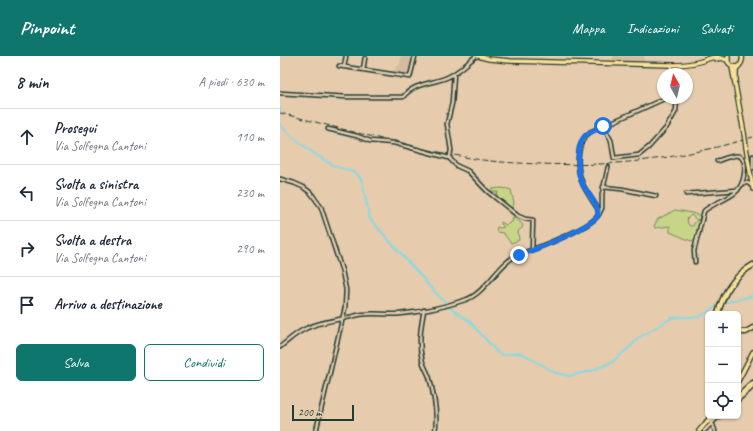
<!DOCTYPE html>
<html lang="it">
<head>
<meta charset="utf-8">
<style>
  :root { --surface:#fff; --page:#f6f6f7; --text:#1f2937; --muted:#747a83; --line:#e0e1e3; --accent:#0f766e }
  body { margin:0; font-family:Caveat,sans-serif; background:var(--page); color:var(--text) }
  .controls { position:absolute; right:12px; bottom:12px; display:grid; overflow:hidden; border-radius:6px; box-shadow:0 1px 3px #0004 }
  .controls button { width:36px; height:36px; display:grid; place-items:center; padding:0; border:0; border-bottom:1px solid var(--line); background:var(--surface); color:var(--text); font:20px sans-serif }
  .compass { position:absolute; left:377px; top:12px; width:36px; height:36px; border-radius:50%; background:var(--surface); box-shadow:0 1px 3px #0004; rotate:352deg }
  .scale { position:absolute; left:12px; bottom:10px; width:62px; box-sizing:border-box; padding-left:4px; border:2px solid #1f3d34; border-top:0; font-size:11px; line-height:14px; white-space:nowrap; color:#1f3d34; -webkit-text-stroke:3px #e6cbad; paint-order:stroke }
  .stop { position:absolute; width:12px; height:12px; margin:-9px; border:3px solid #1a73e8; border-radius:50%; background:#fff }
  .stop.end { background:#1a73e8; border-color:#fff; box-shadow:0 1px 4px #0008 }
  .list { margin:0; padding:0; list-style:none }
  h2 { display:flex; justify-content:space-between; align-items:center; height:52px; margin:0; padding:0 16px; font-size:17px }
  h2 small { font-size:13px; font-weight:400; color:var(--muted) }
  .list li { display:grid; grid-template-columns:26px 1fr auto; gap:12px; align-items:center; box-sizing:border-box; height:56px; padding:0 16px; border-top:1px solid var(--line) }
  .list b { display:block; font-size:15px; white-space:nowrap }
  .list p { margin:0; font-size:13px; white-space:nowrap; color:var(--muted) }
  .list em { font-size:13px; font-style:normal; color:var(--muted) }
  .actions { display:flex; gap:8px; padding:12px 16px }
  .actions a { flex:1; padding:9px 0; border:1px solid var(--accent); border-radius:6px; text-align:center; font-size:14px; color:var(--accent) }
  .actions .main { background:var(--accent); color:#fff }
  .icon { flex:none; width:22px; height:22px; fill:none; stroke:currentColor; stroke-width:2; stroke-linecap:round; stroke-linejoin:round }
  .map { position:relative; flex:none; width:473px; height:375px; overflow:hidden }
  header { display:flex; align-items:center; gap:24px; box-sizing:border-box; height:56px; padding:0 20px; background:var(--accent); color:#fff }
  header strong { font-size:19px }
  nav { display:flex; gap:22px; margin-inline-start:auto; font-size:14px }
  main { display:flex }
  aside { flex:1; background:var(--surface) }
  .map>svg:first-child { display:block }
  .built { fill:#d5bc9f }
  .green { fill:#c8d588; stroke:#74895e }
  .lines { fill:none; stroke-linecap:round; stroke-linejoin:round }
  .canal { stroke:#89dae3; stroke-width:2 }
  .minor-casing { stroke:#1f3d34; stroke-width:5.5 }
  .major-casing { stroke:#1f3d34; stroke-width:6 }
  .highway-casing { stroke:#1f3d34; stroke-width:7 }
  .minor { stroke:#e6cbad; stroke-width:2.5 }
  .major { stroke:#fbdf96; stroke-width:3.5 }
  .highway { stroke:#fbdf96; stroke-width:4 }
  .rail { stroke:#1f3d34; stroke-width:1; stroke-dasharray:6 3; stroke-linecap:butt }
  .minor-bridge-casing { stroke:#1f3d34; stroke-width:5.5; stroke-linecap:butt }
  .major-bridge-casing { stroke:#1f3d34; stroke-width:6; stroke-linecap:butt }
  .minor-bridge { stroke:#e6cbad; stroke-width:2.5 }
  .major-bridge { stroke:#fbdf96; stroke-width:3.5 }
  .route { stroke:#1a73e8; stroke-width:5 }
</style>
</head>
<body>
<header>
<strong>Pinpoint</strong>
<nav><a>Mappa</a><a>Indicazioni</a><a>Salvati</a></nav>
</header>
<main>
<aside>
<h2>8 min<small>A piedi · 630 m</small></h2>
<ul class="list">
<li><svg class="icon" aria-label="ahead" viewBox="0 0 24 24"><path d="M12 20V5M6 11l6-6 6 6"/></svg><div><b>Prosegui</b><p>Via Solfegna Cantoni</p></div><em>110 m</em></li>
<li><svg class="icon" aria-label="left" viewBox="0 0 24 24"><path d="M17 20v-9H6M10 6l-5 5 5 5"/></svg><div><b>Svolta a sinistra</b><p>Via Solfegna Cantoni</p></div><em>230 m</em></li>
<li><svg class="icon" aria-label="right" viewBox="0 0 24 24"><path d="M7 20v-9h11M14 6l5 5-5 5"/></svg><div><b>Svolta a destra</b><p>Via Solfegna Cantoni</p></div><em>290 m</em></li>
<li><svg class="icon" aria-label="arrive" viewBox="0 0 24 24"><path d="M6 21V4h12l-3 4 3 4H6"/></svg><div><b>Arrivo a destinazione</b></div></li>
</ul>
<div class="actions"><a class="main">Salva</a><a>Condividi</a></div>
</aside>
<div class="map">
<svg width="473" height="375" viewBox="0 0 473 375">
  <rect width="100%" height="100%" fill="#e6cbad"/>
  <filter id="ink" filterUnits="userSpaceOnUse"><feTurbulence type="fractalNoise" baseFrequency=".025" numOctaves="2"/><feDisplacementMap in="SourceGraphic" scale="8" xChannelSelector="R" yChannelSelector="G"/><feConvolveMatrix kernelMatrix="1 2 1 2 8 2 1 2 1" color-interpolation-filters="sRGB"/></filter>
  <g filter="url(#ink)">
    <path class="built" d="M121,0H134L129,20L111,17L120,8Z
      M333,0H364V7L333,6Z"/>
    <path class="green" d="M221,132L228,133L231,134L234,147L233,151L231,152L217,144L214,140L217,139L218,136H212V133Z
      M395,154L407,156L419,159L420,162L417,164L411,159L407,163L408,168L410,170H413L415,166L418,164L421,165L416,183L411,185L390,176V170L375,172L374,170L378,163Z
      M234,161L243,169L242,172L238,175L239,184L231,187L223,177L217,176L216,174L217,171L220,172L224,171L221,168V166L226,169L233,165L232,162Z"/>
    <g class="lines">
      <path class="canal" d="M0,52V56
        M0,68C7,78 39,102 51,108C63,115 75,111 82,125L90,163L154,235L174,255L189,265L217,296L222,299L239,297L245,299L276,317L289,320L311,315L332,306L350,291L358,282L392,262L401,261H420L435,251
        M447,246L473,240"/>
      <g class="minor-casing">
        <path id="minor" d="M59,10L130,21L135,0
          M64,11L66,0
          M83,14L85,2
          M391,18L392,9
          M0,37L67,41H123C135,26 153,28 168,21C179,16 187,7 196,0
          M323,70L331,84L334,102L359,99L369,91L386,72L391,64L396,55L397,42
          M48,73L77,80L90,85L114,87L169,102
          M171,94L167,68L172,47L174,18
          M170,100V103L177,110L188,115L207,135L238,160L245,163L253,164L252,194
          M473,100V112
          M0,123L14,127L23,131L31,137L41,151L62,215L66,234L65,252L36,375
          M462,127H468L472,130
          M323,131L342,133L376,140
          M406,138L457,134C464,130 469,104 459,100C454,98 443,103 437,105
          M319,158L322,152V138L328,111
          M415,206L414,195L424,155C434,146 449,144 458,134
          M144,254C141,270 138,287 142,303C143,309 147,315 149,320C153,335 158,360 155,375
          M0,291C9,284 17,276 27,272C39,266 53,265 65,262C72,261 79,258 86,258C97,257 109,259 120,258C142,256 164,251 185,244C207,237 218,206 240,198C255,193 313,171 318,159C319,157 318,155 318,153C312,144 305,135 302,126C296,111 296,86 310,76L386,42
          M458,344L473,331
          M432,366L435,375
          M424,375L439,360"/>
      </g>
      <g class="major-casing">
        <path id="major" d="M198,0L209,3L230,5L392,9C402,9 412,8 422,5C428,3 432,1 438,0
          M448,0V6C454,15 464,10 462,0
          M436,3L441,2L447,4
          M452,11L464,77
          M456,25V13L459,10
          M466,91L473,133
          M458,325L473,296
          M419,375L432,360"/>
      </g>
      <g class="highway-casing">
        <path id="highway" d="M438,258C443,236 454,220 473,209
          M458,276H466L473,272
          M458,341L473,327
          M427,366L436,360"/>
      </g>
      <use href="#minor" class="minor"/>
      <use href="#major" class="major"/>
      <use href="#highway" class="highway"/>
      <path class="rail" d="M0,57C60,72 119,89 180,100C206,106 234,107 261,108C336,111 401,103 473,81"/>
      <g class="minor-bridge-casing">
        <path id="minor-bridge" d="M170,100L171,94"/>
      </g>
      <g class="major-bridge-casing">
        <path id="major-bridge" d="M464,77L466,91"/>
      </g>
      <use href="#minor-bridge" class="minor-bridge"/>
      <use href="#major-bridge" class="major-bridge"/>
    </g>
  </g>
  <g class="lines" filter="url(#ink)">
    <path class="route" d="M239,199C260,192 303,175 318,160C320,150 308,138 303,129C297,118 296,91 304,81C308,76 317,73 323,70"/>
  </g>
</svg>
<div class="controls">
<button>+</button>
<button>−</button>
<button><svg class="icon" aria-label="locate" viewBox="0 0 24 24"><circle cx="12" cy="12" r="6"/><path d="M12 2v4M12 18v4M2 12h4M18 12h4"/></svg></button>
</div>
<svg class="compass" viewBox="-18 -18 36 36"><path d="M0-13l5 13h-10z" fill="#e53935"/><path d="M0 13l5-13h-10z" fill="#747a83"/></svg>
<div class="scale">200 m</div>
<div class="stop" style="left:323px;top:70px"></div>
<div class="stop end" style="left:239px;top:199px"></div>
</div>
</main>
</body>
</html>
